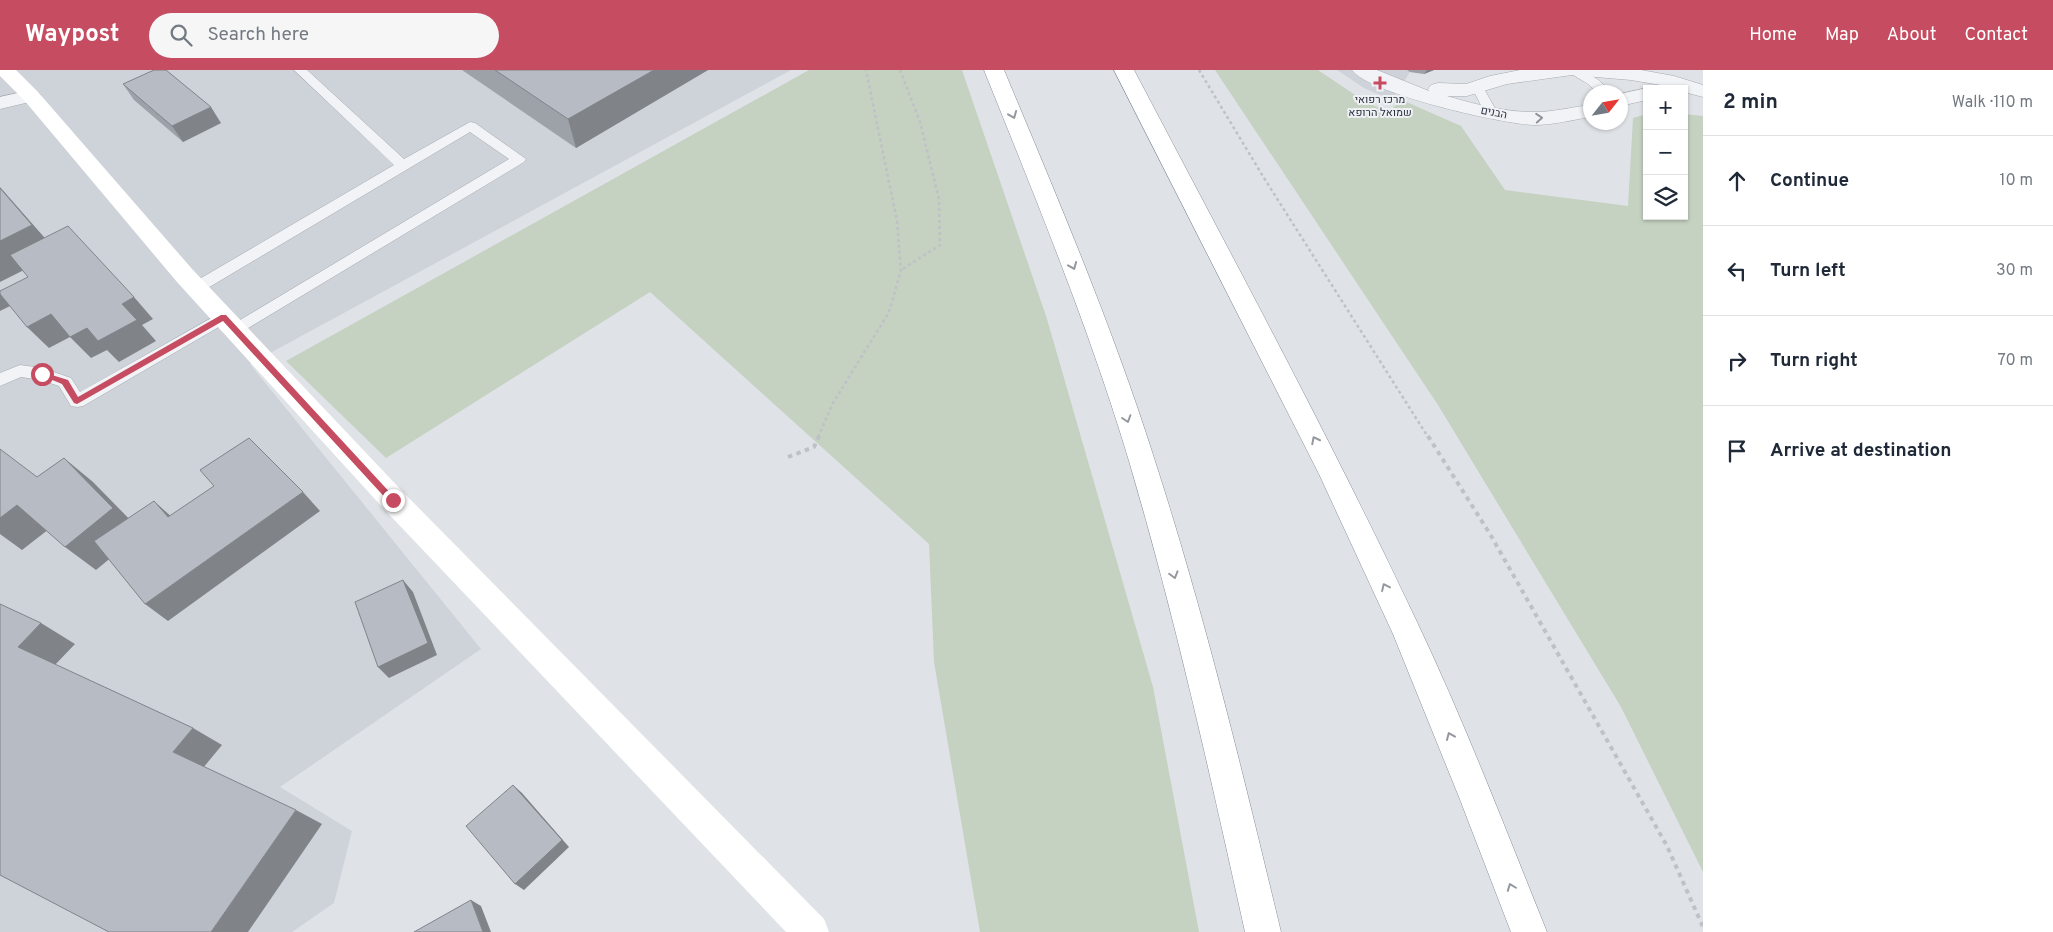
<!DOCTYPE html>
<html lang="en">
<head>
<meta charset="utf-8">
<style>
  :root { --surface:#fff; --page:#f6f6f7; --text:#1f2937; --muted:#747a83; --line:#e0e1e3; --accent:#c54c61 }
  body { margin:0; font-family:Overpass,Heebo,sans-serif; background:var(--page); color:var(--text) }
  .controls { position:absolute; right:15px; top:15px; display:grid; overflow:hidden; border-radius:0px; box-shadow:0 1px 4px #0004 }
  .controls button { width:45px; height:45px; display:grid; place-items:center; padding:0; border:0; border-bottom:1px solid var(--line); background:var(--surface); color:var(--text); font:25px sans-serif }
  .compass { position:absolute; left:1583px; top:15px; width:45px; height:45px; border-radius:50%; background:var(--surface); box-shadow:0 1px 4px #0004; rotate:59deg }
  .stop { position:absolute; width:15px; height:15px; margin:-11px; border:4px solid #c54c61; border-radius:50%; background:#fff }
  .stop.end { background:#c54c61; border-color:#fff; box-shadow:0 1px 5px #0008 }
  .list { margin:0; padding:0; list-style:none }
  h2 { display:flex; justify-content:space-between; align-items:center; height:65px; margin:0; padding:0 20px; font-size:21px }
  h2 small { font-size:16px; font-weight:400; color:var(--muted) }
  .list li { display:grid; grid-template-columns:32px 1fr auto; gap:15px; align-items:center; box-sizing:border-box; height:90px; padding:0 20px; border-top:1px solid var(--line) }
  .list b { display:block; font-size:19px; white-space:nowrap }
  .list em { font-size:16px; font-style:normal; color:var(--muted) }
  .icon { flex:none; width:28px; height:28px; fill:none; stroke:currentColor; stroke-width:2; stroke-linecap:round; stroke-linejoin:round }
  .map { position:relative; flex:none; width:1703px; height:862px; overflow:hidden }
  header { display:flex; align-items:center; gap:30px; box-sizing:border-box; height:70px; padding:0 25px; background:var(--accent); color:#fff }
  header strong { font-size:24px }
  nav { display:flex; gap:28px; margin-inline-start:auto; font-size:18px }
  .search { width:350px; height:45px; background:var(--page); display:flex; align-items:center; gap:12px; box-sizing:border-box; padding:0 18px; border-radius:28px; color:var(--muted); font-size:19px }
  main { display:flex }
  aside { flex:1; background:var(--surface) }
  .map>svg:first-child { display:block }
  .built { fill:#ced2d9 }
  .green { fill:#c5d1c1 }
  .lines { fill:none; stroke-linecap:round; stroke-linejoin:round }
  .lane-casing { stroke:#a5aab1; stroke-width:1 }
  .street-casing { stroke:#a5aab1; stroke-width:1 }
  .highway-casing { stroke:#88919d; stroke-width:1 }
  .path-far1 { stroke:#bec1c6; stroke-width:2.5; stroke-dasharray:3 3; stroke-linecap:butt }
  .path { stroke:#bec1c6; stroke-width:4; stroke-dasharray:4.5 4.5; stroke-linecap:butt }
  .lane { fill:#f2f3f6; fill-rule:evenodd }
  .street { fill:#f2f3f6; fill-rule:evenodd }
  .secondary { fill:#fff; fill-rule:evenodd }
  .highway { fill:#fff; fill-rule:evenodd }
  .wall { fill:#9da2a9 }
  .shaded-wall { fill:#808489 }
  .building { fill:#b7bcc4; stroke:#808489 }
  .oneway { stroke:#94989e }
  .oneway2 { stroke:#8e929a }
  .route { fill:#c54c61 }
  .poi-dot { fill:#c54c61; stroke:#eff1f5; stroke-width:2 }
  .labels { text-anchor:middle; stroke-width:4; stroke-linejoin:round; paint-order:stroke }
  .far-poi-label { font-size:11px; fill:#29313e; stroke:#eff1f5 }
  .far-street-label { font-size:11px; fill:#29313e; stroke:#eff1f5 }
</style>
</head>
<body>
<header>
<strong>Waypost</strong>
<div class="search"><svg class="icon" aria-label="search" viewBox="0 0 24 24"><circle cx="10" cy="10" r="6"/><path d="M15 15l6 6"/></svg>Search here</div>
<nav><a>Home</a><a>Map</a><a>About</a><a>Contact</a></nav>
</header>
<main>
<div class="map">
<svg width="1703" height="862" viewBox="0 0 1703 862">
  <rect width="100%" height="100%" fill="#dfe3e7"/>
  <path class="built" d="M0,0H791L250,294L481,579L280,717L352,761L334,833L292,862H0Z
    M1337,0H1434L1424,4L1410,2L1392,30L1364,18Z"/>
  <path class="green" d="M809,0H962L1047,249L1153,617L1199,862H980L934,592L929,474L650,222L386,388L286,291Z
    M1215,0H1318L1364,31L1388,42L1402,30L1461,56L1505,120L1628,136L1633,48L1647,44V146H1684V44L1703,46V802L1621,637L1438,335Z"/>
  <g class="lines">
    <g class="lane-casing">
      <path id="lane" d="M294,0H307L404,89L470,52L475,53L526,89L524,92L235,266L230,264L227,260L230,256L509,89L470,62L201,222L196,223L191,222L189,218L191,214L394,95Z
        M1565,0C1584,0 1598,6 1610,22H1597L1588,14Z
        M1478,14L1482,15L1497,42L1496,45L1491,46L1486,45L1472,18Z
        M224,241L229,243L232,247L229,251L83,336L77,337L71,336L59,316L41,310L21,307L0,316V303L20,295L42,298L71,308L80,322Z"/>
    </g>
    <g class="street-casing">
      <path id="street" d="M1352,0H1377L1429,21L1428,19L1431,15L1438,13L1466,14L1490,6L1520,0H1641L1674,6L1703,15V27L1684,22V19L1631,10L1572,5L1507,14L1467,26H1447C1477,35 1509,43 1540,42C1557,41 1574,37 1590,35V47C1572,50 1553,55 1534,55C1502,54 1369,24 1352,0Z
        M1647,18L1650,19H1647V30L1620,36V24Z
        M31,20L38,22L41,26L38,30L0,39V27Z"/>
    </g>
    <g class="highway-casing">
      <path id="highway" d="M984,0H1004C1058,129 1113,258 1155,391C1205,546 1243,704 1281,862H1245C1210,704 1175,546 1129,391C1089,258 1036,129 984,0Z
        M1114,0H1134C1230,183 1329,365 1417,552C1465,653 1505,758 1547,862H1511L1459,727L1393,564L1319,404Z"/>
    </g>
    <path class="path-far1" d="M900,0L920,52L939,129L940,175L901,200
      M1199,0L1264,108L1428,367
      M818,367L833,333L889,242L901,200L897,151L866,0"/>
    <path class="path" d="M1428,366L1490,464L1667,776L1703,857
      M788,387L814,377L819,366"/>
    <use href="#lane" class="lane"/>
    <use href="#street" class="street"/>
    <path class="secondary" d="M0,0H16L38,22L193,200L403,422L824,849L829,862H786L383,438L177,212L24,30L0,6Z"/>
    <use href="#highway" class="highway"/>
  </g>
  <path class="wall" d="M462,0H708L576,78Z
    M1407,0H1434L1424,4L1410,2Z
    M123,14L221,53L183,72L134,30Z"/>
  <path class="shaded-wall" d="M654,0H708L576,78L568,49Z
    M1427,0H1434L1424,4Z
    M211,37L221,53L183,72L172,56Z
    M0,117L58,183L0,212Z
    M0,221L12,235L0,241Z
    M134,227L153,249L142,255L156,271L119,292L107,280L91,288L70,267L49,278L27,257L51,244L122,234Z
    M64,388L93,412L142,462L96,500L65,477Z
    M303,422L320,441L168,551L145,534Z
    M154,431L175,450L168,447Z
    M17,435L49,459L22,480L0,464V448Z
    M403,510L413,522L437,585L389,608L378,597Z
    M41,553L75,574L53,597L18,577Z
    M193,658L222,675L203,698L173,682Z
    M513,715L522,723L569,777L524,820L515,814Z
    M296,740L322,754L248,862H211Z
    M471,830L481,836L491,862H483Z"/>
  <path class="building" d="M154,0H166L211,37L172,56L123,14Z
    M495,0H654L568,49Z
    M0,118L32,155L0,171Z
    M68,156L134,227L122,234L137,250L98,271L87,258L70,267L51,244L27,257L0,224V221L28,207L10,185Z
    M249,368L303,422L145,534L94,471L154,431L168,447L214,416L200,400Z
    M0,379L37,407L64,388L113,438L65,477L17,435L0,448Z
    M403,510L428,573L378,597L355,532Z
    M0,534L41,553L18,577L193,658L173,682L296,740L211,862H109L0,805Z
    M513,715L562,770L515,814L466,756Z
    M471,830L483,862H414Z"/>
  <defs><path id="oneway-chevron" d="M-2-3.5L2.5 0L-2 3.5" fill="none" stroke-width="1.6" stroke-linecap="round" stroke-linejoin="round" transform="scale(1.25)"/></defs>
  <g class="oneway">
    <use href="#oneway-chevron" transform="translate(1013 45) rotate(68)"/>
    <use href="#oneway-chevron" transform="translate(1073 196) rotate(68)"/>
    <use href="#oneway-chevron" transform="translate(1127 349) rotate(72)"/>
    <use href="#oneway-chevron" transform="translate(1315 370) rotate(-117)"/>
    <use href="#oneway-chevron" transform="translate(1174 505) rotate(74)"/>
    <use href="#oneway-chevron" transform="translate(1385 517) rotate(-115)"/>
    <use href="#oneway-chevron" transform="translate(1450 666) rotate(-113)"/>
    <use href="#oneway-chevron" transform="translate(1511 817) rotate(-111)"/>
  </g>
  <use class="oneway2" href="#oneway-chevron" transform="translate(1539 48) rotate(-4)"/>
  <path class="route" d="M221,245H226L395,428V433H390L223,251L77,334L74,333L62,314L38,304L42,302L68,310L78,327Z"/>
  <path class="poi-dot" d="M1377.5 5.5h5v5h5v5h-5v5h-5v-5h-5v-5h5z"/>
  <g class="labels">
    <g class="far-poi-label">
      <text x="1380" y="33">מרכז רפואי<tspan x="1380" dy="13">שמואל הרופא</tspan></text>
    </g>
    <g class="far-street-label">
      <text transform="translate(1494 42) rotate(11)" y="4">הבנים</text>
    </g>
  </g>
</svg>
<div class="controls">
<button>+</button>
<button>−</button>
<button><svg class="icon" aria-label="layers" viewBox="0 0 24 24"><path d="M12 4l9 5-9 5-9-5zM3 14l9 5 9-5"/></svg></button>
</div>
<svg class="compass" viewBox="-18 -18 36 36"><path d="M0-13l5 13h-10z" fill="#e53935"/><path d="M0 13l5-13h-10z" fill="#747a83"/></svg>
<div class="stop" style="left:42px;top:304px"></div>
<div class="stop end" style="left:393px;top:430px"></div>
</div>
<aside>
<h2>2 min<small>Walk · 110 m</small></h2>
<ul class="list">
<li><svg class="icon" aria-label="ahead" viewBox="0 0 24 24"><path d="M12 20V5M6 11l6-6 6 6"/></svg><div><b>Continue</b></div><em>10 m</em></li>
<li><svg class="icon" aria-label="left" viewBox="0 0 24 24"><path d="M17 20v-9H6M10 6l-5 5 5 5"/></svg><div><b>Turn left</b></div><em>30 m</em></li>
<li><svg class="icon" aria-label="right" viewBox="0 0 24 24"><path d="M7 20v-9h11M14 6l5 5-5 5"/></svg><div><b>Turn right</b></div><em>70 m</em></li>
<li><svg class="icon" aria-label="arrive" viewBox="0 0 24 24"><path d="M6 21V4h12l-3 4 3 4H6"/></svg><div><b>Arrive at destination</b></div></li>
</ul>
</aside>
</main>
</body>
</html>
